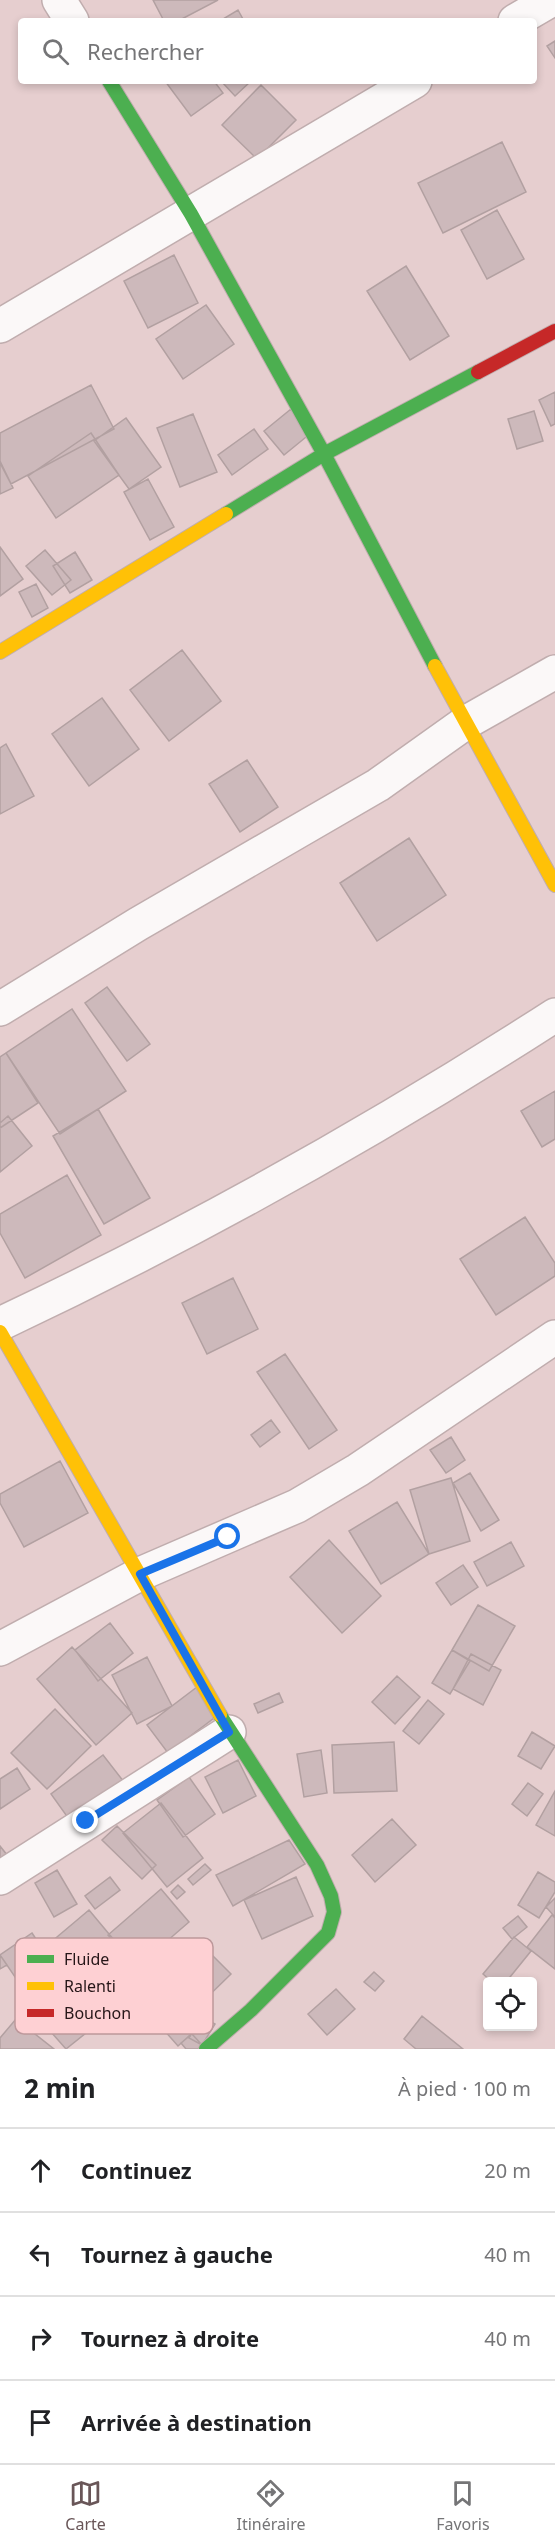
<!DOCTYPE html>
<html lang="fr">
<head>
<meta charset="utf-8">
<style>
  :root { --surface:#fff; --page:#f6f6f6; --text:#202124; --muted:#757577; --line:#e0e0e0; --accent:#695658 }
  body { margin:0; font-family:"Noto Sans",sans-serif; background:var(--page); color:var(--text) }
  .controls { position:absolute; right:18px; bottom:18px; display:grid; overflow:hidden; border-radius:6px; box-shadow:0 3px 9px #0003 }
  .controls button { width:54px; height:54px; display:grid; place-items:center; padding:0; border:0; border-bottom:2px solid var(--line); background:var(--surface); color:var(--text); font:30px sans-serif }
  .stop { position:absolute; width:18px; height:18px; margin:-14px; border:4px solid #1a73e8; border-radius:50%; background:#fff }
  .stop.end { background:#1a73e8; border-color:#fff; box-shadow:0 2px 6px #0008 }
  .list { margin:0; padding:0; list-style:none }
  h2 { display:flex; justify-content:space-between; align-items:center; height:78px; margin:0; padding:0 24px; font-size:26px }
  h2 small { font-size:20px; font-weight:400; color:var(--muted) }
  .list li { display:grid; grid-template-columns:39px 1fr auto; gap:18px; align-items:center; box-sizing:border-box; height:84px; padding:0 24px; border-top:2px solid var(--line) }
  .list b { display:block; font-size:22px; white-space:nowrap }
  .list em { font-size:20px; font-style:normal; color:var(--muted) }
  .icon { flex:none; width:33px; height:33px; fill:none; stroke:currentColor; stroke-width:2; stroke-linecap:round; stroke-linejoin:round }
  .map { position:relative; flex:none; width:555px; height:2049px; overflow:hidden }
  .search { position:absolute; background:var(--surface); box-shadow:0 3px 9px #0003; left:18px; right:18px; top:18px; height:66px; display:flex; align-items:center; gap:15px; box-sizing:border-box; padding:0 21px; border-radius:6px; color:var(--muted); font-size:22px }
  .sheet { height:414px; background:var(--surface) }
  nav { display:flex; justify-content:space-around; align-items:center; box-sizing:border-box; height:84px; border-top:2px solid var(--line); background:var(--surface); font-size:16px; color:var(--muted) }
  nav a { display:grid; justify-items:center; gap:3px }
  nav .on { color:var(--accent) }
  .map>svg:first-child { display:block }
  .building { fill:#cdb9bb; stroke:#b2a0a1; stroke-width:1.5 }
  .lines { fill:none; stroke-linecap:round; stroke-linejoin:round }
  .street-casing { stroke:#c0adae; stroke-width:36 }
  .fast-casing { stroke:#c0adae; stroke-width:16 }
  .slow-casing { stroke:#c0adae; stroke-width:16 }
  .jam-casing { stroke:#c0adae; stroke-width:16 }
  .street { stroke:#fbf8f8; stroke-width:33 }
  .fast { stroke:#4caf50; stroke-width:14 }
  .slow { stroke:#ffc107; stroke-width:14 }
  .jam { stroke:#c62828; stroke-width:14 }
  .route { stroke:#1a73e8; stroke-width:8 }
  .key { fill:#fed0d3; stroke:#bd989b; stroke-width:1.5 }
  .key-label { font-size:16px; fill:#261618 }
</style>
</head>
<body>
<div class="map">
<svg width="555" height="2049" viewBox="0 0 555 2049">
  <rect width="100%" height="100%" fill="#e6cecf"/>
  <path class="building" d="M153,0H218L178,21H164Z
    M238,10L244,21H224L223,19Z
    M555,41V58L547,46Z
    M165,81H214L223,93L191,116Z
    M221,81H251L235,96Z
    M261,85L296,120L257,159L222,125Z
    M502,142L526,192L443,233L418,183Z
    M497,210L524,259L487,279L461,230Z
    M174,255L198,303L148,328L124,281Z
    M406,266L449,336L410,360L367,291Z
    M206,305L234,344L183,379L156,339Z
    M91,385L114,429L11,484L0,463V433Z
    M555,392V424L551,426L539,400Z
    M291,409L311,433L284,455L264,431Z
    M534,411L543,441L517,449L508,419Z
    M193,414L217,472L180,487L157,428Z
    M126,418L161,467L129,489L94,441Z
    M254,429L268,449L232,475L218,455Z
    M91,433L119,475L56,518L28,476Z
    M0,461L13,488L0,494Z
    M148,479L174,527L150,540L124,492Z
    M0,547L23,579L0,596Z
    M45,550L71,580L52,595L26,566Z
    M75,552L92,580L70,593L53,566Z
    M36,584L48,608L32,617L19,592Z
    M182,650L221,701L169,741L130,690Z
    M102,698L139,749L89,786L52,734Z
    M6,744L34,796L0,814V748Z
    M247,760L278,807L240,832L209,784Z
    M409,838L446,895L377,941L340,883Z
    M107,987L150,1044L127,1061L85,1003Z
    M72,1009L126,1091L60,1134L6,1053Z
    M6,1053L38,1103L0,1128V1057Z
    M555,1091V1139L542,1147L521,1111Z
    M98,1109L150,1198L104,1224L53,1136Z
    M8,1116L32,1146L0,1172V1123Z
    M67,1175L101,1235L25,1278L0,1233V1214Z
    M525,1217L555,1263V1276L496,1315L460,1259Z
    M233,1278L258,1329L207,1354L182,1303Z
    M285,1354L337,1430L309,1449L257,1372Z
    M271,1420L280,1432L260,1447L251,1435Z
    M451,1437L465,1460L446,1473L430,1450Z
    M60,1461L88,1513L24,1547L0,1503V1494Z
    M470,1473L499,1520L481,1531L453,1483Z
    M451,1478L470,1541L429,1554L410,1490Z
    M397,1502L429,1554L381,1584L349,1531Z
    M329,1540L381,1596L342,1633L290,1577Z
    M511,1542L524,1566L487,1586L474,1562Z
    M463,1565L478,1587L451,1605L436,1583Z
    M478,1605L515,1626L489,1671L452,1650Z
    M110,1623L133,1653L98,1681L75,1650Z
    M72,1647L132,1713L96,1745L37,1679Z
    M452,1650L470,1661L450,1694L432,1683Z
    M471,1654L501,1670L483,1705L453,1689Z
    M147,1657L172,1706L137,1724L112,1675Z
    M397,1676L420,1697L395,1724L372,1702Z
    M197,1687L218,1715L168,1753L147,1725Z
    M279,1693L283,1702L258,1713L254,1704Z
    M428,1700L444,1714L419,1744L403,1731Z
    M55,1709L91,1746L47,1789L11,1753Z
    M532,1732L555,1746L541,1769L518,1756Z
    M394,1742L397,1791L334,1793L332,1745Z
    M321,1750L327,1793L304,1797L297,1754Z
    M103,1755L124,1782L71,1822L51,1794Z
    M238,1760L256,1796L223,1813L205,1777Z
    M17,1768L30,1789L0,1809V1779Z
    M189,1777L215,1814L183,1837L157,1800Z
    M528,1783L543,1794L527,1816L512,1804Z
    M555,1791V1836L536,1825Z
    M161,1803L203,1858L167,1887L123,1833Z
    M392,1819L416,1845L375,1882L352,1855Z
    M117,1826L156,1865L142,1879L102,1840Z
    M289,1840L305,1864L233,1906L216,1875Z
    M0,1846L11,1860L0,1869Z
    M205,1864L211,1870L193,1885L188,1879Z
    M57,1870L77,1904L54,1917L35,1883Z
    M538,1872L555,1882V1892L539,1918L518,1905Z
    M110,1877L120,1890L95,1909L85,1896Z
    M296,1877L313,1916L262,1939L244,1900Z
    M178,1885L185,1892L177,1899L171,1892Z
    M161,1889L189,1922L137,1967L108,1935Z
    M555,1898V1917L546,1907Z
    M89,1910L149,1982L111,2014L51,1942Z
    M552,1915L555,1918V1969L527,1947Z
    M518,1916L527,1927L512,1939L503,1928Z
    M32,1933L58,1972L26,1993L0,1955Z
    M514,1937L531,1951L506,1982H492L483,1974Z
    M206,1949L231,1974L191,2013L166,1988Z
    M0,1955L7,1965L0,1969Z
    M374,1972L384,1981L375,1991L364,1982Z
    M336,1989L355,2009L327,2035L308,2014Z
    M180,2000L201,2025L178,2046L156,2021Z
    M85,2002L101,2021L66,2049L51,2032Z
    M422,2016L463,2049H416L404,2039Z
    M202,2017L215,2024L202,2045L189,2038Z
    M16,2019L54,2049H0V2038Z
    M192,2034L202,2045L198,2049H186L181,2043Z"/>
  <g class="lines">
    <g class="street-casing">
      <path id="street" d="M59,0L72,21
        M515,21L551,0
        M0,326L415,81
        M0,1009L138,924L378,785L465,723L555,672
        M0,1324C191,1234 377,1130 555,1015
        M0,1649L140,1574L297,1506L358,1470L555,1337
        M0,1878L229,1732"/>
    </g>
    <g class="fast-casing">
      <path id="fast" d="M109,81L191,214L324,454L478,372
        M226,514L324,454L435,666
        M206,2049L251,2010L328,1933L334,1912L331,1896L317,1865L220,1715"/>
    </g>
    <g class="slow-casing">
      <path id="slow" d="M0,652L226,514
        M435,666L555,885
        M0,1332L220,1715"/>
    </g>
    <g class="jam-casing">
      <path id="jam" d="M478,372L555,331"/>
    </g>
    <use href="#street" class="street"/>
    <use href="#fast" class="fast"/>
    <use href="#slow" class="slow"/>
    <use href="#jam" class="jam"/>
  </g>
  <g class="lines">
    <path class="route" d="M86,1821L229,1732L140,1574L228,1537"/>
  </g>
  <rect x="15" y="1938" width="198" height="96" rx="9" class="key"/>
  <rect x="27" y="1955" width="27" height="8" fill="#4caf50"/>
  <rect x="27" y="1982" width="27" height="8" fill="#ffc107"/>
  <rect x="27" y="2009" width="27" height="8" fill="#c62828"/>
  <g class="key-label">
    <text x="64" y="1965">Fluide</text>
    <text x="64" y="1992">Ralenti</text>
    <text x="64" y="2019">Bouchon</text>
  </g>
</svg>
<div class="controls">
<button><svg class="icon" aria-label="locate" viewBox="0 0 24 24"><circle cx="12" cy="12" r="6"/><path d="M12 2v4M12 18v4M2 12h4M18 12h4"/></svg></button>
</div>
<div class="stop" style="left:228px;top:1537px"></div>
<div class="stop end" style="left:86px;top:1821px"></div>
<div class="search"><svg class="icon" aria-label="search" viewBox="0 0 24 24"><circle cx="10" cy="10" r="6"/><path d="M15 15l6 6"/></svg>Rechercher</div>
</div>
<section class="sheet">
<h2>2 min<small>À pied · 100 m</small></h2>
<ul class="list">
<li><svg class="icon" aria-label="ahead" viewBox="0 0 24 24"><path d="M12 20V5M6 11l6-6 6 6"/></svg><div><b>Continuez</b></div><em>20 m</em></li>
<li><svg class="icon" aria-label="left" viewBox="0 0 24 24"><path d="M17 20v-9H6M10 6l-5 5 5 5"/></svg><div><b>Tournez à gauche</b></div><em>40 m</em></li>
<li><svg class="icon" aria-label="right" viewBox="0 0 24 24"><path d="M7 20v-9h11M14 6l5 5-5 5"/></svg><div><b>Tournez à droite</b></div><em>40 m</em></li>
<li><svg class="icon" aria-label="arrive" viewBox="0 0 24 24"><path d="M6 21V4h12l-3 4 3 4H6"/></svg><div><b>Arrivée à destination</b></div></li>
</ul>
</section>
<nav>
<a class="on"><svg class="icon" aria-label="map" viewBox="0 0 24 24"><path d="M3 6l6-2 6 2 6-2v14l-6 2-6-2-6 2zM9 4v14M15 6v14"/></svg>Carte</a>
<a><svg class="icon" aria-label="directions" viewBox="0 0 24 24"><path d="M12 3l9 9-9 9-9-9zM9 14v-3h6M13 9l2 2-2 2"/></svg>Itinéraire</a>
<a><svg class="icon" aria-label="saved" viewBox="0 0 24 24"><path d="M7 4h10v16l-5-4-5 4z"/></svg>Favoris</a>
</nav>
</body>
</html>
